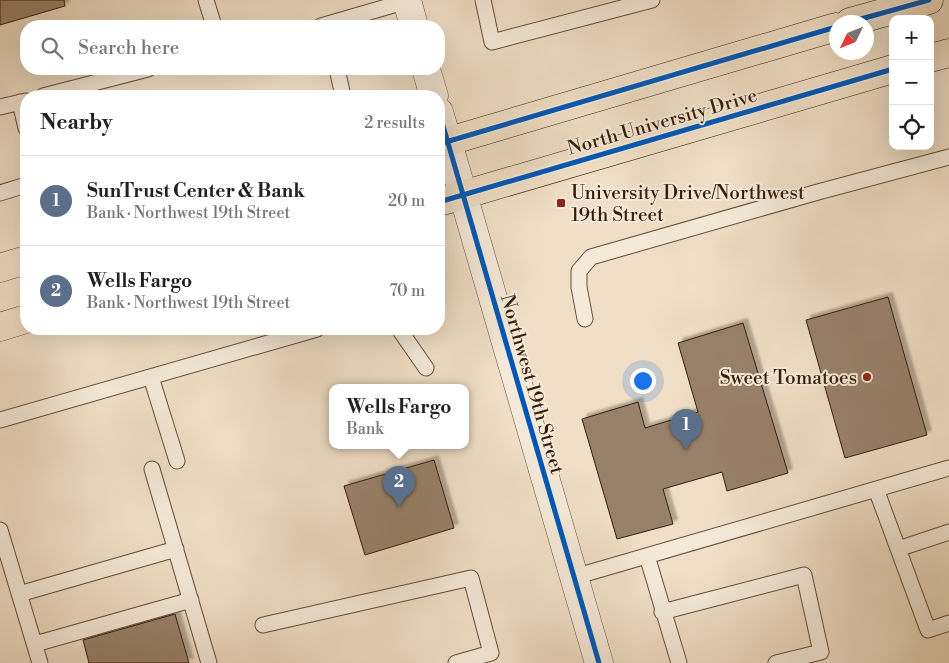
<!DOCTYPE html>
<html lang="en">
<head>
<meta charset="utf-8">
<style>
  :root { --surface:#fff; --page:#f2f2f2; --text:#202124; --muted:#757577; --line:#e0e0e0; --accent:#8f2418 }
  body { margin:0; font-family:"Libre Bodoni",serif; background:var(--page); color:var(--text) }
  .controls { position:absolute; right:15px; top:15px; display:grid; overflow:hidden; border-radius:10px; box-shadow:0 5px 20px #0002 }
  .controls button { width:45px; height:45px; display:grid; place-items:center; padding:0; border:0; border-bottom:1px solid var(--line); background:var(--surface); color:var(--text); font:25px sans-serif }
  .compass { position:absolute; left:829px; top:15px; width:45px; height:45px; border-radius:50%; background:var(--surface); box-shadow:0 5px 20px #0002; rotate:227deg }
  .you { position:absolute; left:642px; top:380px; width:18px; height:18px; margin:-12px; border:4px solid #fff; border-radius:50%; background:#1a73e8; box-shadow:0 0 0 8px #1a73e833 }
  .badge { display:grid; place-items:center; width:32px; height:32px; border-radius:50%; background:var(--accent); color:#fff; font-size:16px; font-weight:700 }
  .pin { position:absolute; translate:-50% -41px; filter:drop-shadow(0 1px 2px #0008) }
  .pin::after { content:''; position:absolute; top:26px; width:18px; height:15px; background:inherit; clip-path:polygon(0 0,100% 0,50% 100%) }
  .popup { position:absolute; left:329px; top:384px; width:140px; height:65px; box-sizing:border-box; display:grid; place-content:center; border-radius:10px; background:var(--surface); filter:drop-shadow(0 1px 4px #0005); font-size:16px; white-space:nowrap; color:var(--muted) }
  .popup b { font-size:19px; color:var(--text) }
  .popup::after { content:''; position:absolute; left:50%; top:100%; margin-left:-10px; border:10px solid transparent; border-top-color:var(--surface) }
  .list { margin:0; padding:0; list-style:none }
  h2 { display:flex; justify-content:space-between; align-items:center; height:65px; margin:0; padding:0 20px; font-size:21px }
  h2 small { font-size:16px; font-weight:400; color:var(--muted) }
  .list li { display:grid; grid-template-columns:32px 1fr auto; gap:15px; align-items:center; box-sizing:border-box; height:90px; padding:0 20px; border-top:1px solid var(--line) }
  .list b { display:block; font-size:19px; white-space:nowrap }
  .list p { margin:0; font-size:16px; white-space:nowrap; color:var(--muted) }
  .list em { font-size:16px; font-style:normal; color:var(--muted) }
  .icon { flex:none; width:28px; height:28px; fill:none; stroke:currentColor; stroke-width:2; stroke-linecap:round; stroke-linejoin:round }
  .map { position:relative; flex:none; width:949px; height:663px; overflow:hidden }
  .search { position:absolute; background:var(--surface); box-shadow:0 5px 20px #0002; left:20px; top:20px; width:425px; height:55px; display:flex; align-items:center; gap:12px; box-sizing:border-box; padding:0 18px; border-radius:20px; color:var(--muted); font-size:19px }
  .panel { position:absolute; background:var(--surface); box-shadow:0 5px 20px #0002; left:20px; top:90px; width:425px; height:245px; border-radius:20px }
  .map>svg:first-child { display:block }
  .building { fill:#98816a; stroke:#381c06; filter:url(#shadow) }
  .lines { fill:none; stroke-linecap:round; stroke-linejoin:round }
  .lane-casing { stroke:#664d36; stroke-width:17 }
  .street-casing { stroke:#664d36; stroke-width:29 }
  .primary-casing { stroke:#381c06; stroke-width:29 }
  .lane { stroke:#f5eada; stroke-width:15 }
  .street { stroke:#f5eada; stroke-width:28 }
  .primary { stroke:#f0dfc6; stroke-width:28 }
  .cycleway-casing { stroke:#f5eada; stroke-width:8 }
  .cycleway { stroke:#0057b8; stroke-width:5 }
  .poi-dot { fill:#8f2418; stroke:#f5eada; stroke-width:2 }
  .labels { text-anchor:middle; stroke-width:4; stroke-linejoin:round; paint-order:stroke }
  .street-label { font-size:19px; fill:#381c06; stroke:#f5eada }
  .poi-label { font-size:19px; fill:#381c06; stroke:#f5eada; text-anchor:start }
</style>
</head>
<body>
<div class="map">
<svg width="949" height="663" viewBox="0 0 949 663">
  <defs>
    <filter id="shadow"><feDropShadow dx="4.5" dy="-4.5" stdDeviation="1" flood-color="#0004"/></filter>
  </defs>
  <rect width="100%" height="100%" fill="#f0dfc6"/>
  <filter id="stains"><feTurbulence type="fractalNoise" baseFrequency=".004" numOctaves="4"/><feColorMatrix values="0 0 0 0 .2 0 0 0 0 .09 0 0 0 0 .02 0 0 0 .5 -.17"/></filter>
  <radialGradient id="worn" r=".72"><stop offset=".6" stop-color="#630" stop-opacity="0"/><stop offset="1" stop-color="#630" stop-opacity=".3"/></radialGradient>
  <path class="building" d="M0,0H64L65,6L0,25Z
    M888,297L927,435L845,458L806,320Z
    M743,323L788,473L727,491L722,472L663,489L673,524L617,539L582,419L638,402L645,428L698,412L678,343Z
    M434,460L454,528L365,555L344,486Z
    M175,614L189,663H89L83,640Z"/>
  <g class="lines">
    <g class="lane-casing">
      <path id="lane" d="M206,0L214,26
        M483,0L492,42L652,0
        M321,26L407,1
        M337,69L343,96
        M43,96L148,69
        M20,102L26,128
        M0,107L26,101
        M0,193L26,185
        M585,319L579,287V271L591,257L818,192L949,157
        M399,329L426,368
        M151,377L177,461
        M0,420L317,329
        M152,469L209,663
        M876,489L928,630L949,623
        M0,530L40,663
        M898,549L949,532
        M647,556L679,663
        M574,577L949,468
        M19,594L176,549
        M662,612L804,575L821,652L776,663
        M263,625L471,578L491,653L456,663
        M35,644L191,600"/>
    </g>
    <g class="street-casing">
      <path id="street" d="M407,0L414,26
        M426,69L434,96
        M439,112L599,663"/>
    </g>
    <g class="primary-casing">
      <path id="primary" d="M850,22L929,0
        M930,58L949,53
        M439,144L836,27
        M439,202L893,69
        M0,268L26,260
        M0,327L26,319"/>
    </g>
    <use href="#lane" class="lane"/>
    <use href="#street" class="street"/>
    <use href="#primary" class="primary"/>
    <g class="cycleway-casing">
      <path id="cycleway" d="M850,22L929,0
        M439,112L599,663
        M439,144L836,27
        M439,202L893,69"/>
    </g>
    <use href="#cycleway" class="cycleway"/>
  </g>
  <g class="poi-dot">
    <rect x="556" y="198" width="10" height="10" rx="2.5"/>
    <circle cx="867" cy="377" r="5"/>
  </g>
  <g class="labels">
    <g class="street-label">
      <text transform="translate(662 121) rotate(-16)" y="7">North University Drive</text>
      <text transform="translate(533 384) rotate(74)" y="7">Northwest 19th Street</text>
    </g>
    <g class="poi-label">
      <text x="571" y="199">University Drive/Northwest<tspan x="571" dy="22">19th Street</tspan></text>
      <text x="857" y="384" text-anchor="end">Sweet Tomatoes</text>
    </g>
  </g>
  <rect width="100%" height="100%" filter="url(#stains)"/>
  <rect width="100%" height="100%" fill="url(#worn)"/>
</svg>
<div class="controls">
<button>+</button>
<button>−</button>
<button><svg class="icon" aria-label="locate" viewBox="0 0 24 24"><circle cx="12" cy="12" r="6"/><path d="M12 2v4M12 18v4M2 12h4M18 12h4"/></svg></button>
</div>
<svg class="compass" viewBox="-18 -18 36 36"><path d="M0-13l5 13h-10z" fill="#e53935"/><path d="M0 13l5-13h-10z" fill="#757577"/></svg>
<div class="you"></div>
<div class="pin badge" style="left:686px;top:450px;background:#5c6f8a">1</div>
<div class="pin badge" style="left:399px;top:507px;background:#5c6f8a">2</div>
<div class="popup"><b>Wells Fargo</b>Bank</div>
<div class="search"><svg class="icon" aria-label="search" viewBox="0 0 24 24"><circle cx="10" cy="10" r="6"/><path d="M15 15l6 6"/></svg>Search here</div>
<section class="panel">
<h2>Nearby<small>2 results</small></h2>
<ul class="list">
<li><span class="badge" style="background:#5c6f8a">1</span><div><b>SunTrust Center &amp; Bank</b><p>Bank · Northwest 19th Street</p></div><em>20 m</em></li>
<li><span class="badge" style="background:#5c6f8a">2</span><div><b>Wells Fargo</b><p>Bank · Northwest 19th Street</p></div><em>70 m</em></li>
</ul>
</section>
</div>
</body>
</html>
